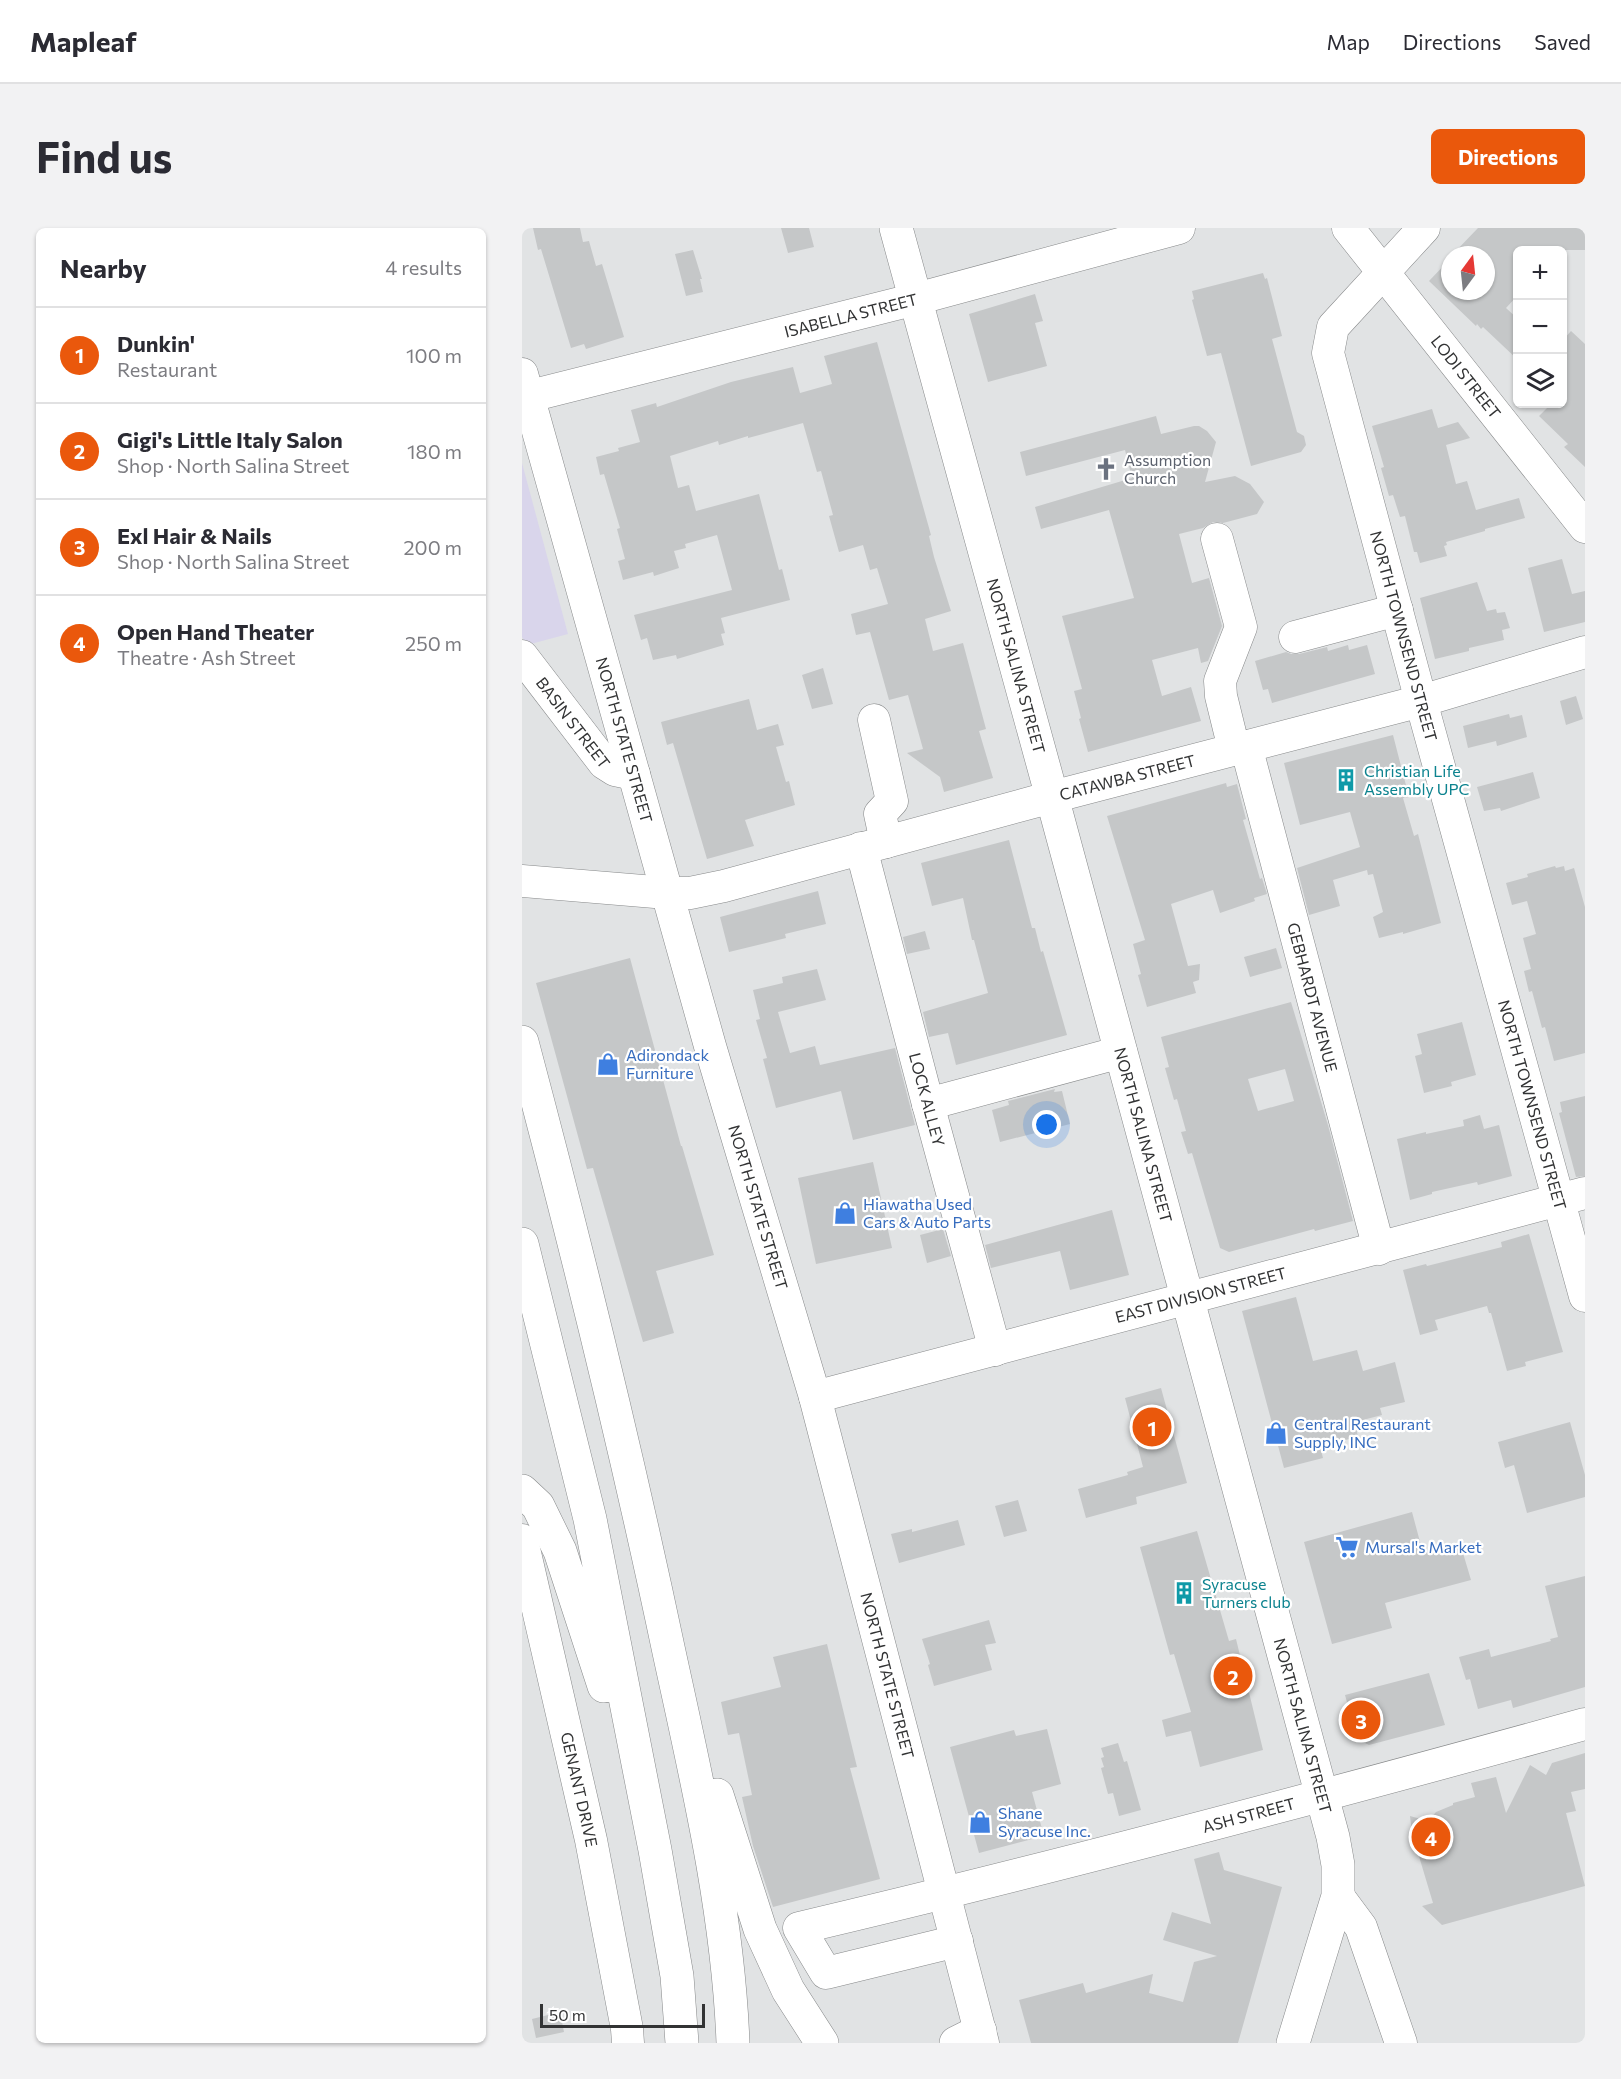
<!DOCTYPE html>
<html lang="en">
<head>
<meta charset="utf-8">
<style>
  :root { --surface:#fff; --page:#f2f2f3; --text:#2b2b33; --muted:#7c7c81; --line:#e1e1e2; --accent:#ea580c }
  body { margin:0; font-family:Commissioner,sans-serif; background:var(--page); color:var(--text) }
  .controls { position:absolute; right:18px; top:18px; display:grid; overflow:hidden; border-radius:9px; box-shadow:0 2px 4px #0004 }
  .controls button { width:54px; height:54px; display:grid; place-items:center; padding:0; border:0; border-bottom:2px solid var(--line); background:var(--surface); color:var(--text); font:30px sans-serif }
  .compass { position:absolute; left:919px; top:18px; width:54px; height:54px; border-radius:50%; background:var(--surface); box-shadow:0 2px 4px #0004; rotate:15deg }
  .scale { position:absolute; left:18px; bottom:15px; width:165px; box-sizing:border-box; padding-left:6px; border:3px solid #323334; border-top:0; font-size:16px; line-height:21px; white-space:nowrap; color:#323334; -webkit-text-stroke:4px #fff; paint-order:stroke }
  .you { position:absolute; left:525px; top:897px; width:21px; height:21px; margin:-15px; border:4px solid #fff; border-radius:50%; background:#1a73e8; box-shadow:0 0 0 9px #1a73e833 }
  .badge { display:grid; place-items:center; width:39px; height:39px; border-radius:50%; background:var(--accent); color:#fff; font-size:20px; font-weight:700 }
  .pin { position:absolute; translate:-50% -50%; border:3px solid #fff; box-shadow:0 2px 6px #0006 }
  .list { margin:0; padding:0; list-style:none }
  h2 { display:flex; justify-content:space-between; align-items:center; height:78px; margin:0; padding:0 24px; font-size:26px }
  h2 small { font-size:20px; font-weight:400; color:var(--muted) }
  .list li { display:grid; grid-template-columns:39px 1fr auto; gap:18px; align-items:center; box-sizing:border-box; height:96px; padding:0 24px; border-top:2px solid var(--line) }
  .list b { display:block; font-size:22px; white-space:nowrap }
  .list p { margin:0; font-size:20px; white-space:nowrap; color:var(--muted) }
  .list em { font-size:20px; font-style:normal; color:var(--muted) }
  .icon { flex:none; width:33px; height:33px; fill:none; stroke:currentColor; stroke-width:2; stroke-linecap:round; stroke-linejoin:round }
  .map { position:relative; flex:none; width:1063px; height:1815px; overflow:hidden; border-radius:9px }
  header { display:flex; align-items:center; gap:36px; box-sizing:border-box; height:84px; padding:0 30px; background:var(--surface); border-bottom:2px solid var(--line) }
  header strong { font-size:28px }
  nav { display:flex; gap:33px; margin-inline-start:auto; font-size:21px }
  .intro { display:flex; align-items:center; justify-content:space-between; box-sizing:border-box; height:144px; padding:0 36px }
  h1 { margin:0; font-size:42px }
  .button { padding:15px 27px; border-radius:9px; background:var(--accent); color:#fff; font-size:21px; font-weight:700 }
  main { display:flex; gap:36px; padding:0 36px }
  aside { flex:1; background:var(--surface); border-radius:9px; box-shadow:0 2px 4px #0004 }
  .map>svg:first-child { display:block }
  .industrial { fill:#d9d5eb }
  .building { fill:#c5c7c8; fill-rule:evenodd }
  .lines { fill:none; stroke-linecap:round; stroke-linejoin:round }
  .minor-casing { stroke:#87898a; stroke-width:33 }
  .major-casing { stroke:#87898a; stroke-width:34 }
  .highway-casing { stroke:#87898a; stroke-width:34 }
  .minor { stroke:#fff; stroke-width:32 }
  .major { stroke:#fff; stroke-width:33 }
  .highway { stroke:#fff; stroke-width:33 }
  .labels { text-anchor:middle; stroke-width:4.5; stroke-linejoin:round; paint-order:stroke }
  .street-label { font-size:16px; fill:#323334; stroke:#fff }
  .worship-label { font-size:16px; fill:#5b616d; stroke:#fff; text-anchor:start }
  .culture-label { font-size:16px; fill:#0d838f; stroke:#fff; text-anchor:start }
  .shop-label { font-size:16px; fill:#366cbe; stroke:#fff; text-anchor:start }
</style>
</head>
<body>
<header>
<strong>Mapleaf</strong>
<nav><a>Map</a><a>Directions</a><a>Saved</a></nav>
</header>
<div class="intro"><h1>Find us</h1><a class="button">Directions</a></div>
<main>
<aside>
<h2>Nearby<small>4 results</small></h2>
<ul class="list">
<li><span class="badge">1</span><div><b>Dunkin'</b><p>Restaurant</p></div><em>100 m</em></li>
<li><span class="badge">2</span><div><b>Gigi's Little Italy Salon</b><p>Shop · North Salina Street</p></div><em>180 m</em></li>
<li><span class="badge">3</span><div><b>Exl Hair &amp; Nails</b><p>Shop · North Salina Street</p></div><em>200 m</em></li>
<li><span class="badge">4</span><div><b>Open Hand Theater</b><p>Theatre · Ash Street</p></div><em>250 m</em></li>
</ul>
</aside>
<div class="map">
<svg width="1063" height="1815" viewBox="0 0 1063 1815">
  <rect width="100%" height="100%" fill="#e1e3e4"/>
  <path class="industrial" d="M0,235L46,406L5,417L0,409Z"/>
  <path class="building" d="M11,0H58L61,14L67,13L74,38L80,36L102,109L64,121L62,116L49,120L19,21L16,22Z
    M259,0H287L292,19L266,25Z
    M956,0H1063V22H996V67L984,80L996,91V132L961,99L959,101L955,96L954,98L907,53L928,31V63H964V27H930Z
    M171,22L180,51H178L181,64L164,68L153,26Z
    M741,45L743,51L745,50L760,108L750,111L775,204L782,208L784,217L779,224L729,238L699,125L685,128L670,72L672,71L670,63Z
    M513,66L521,93L513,95L525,138L466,154L447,86Z
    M1049,103L1063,116V239L1042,219L1046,216L1017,188L1029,176H1041V112Z
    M355,114L409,307L407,308L412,329L429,383L403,391L411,423L441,415L464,501L457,503L471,550L422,564L418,549L385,525L401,521L386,467L367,472L348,404L334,407L329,386L366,376L355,340L348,342L341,317L317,324L307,288L311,287L299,243L295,244L281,195L226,210V208L197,217L196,213L148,228L156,260L167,257L174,283L237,266L257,342L260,341L268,372L199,390L203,405L199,406L202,417L155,431L154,427L131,432L125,410L119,412L112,387L210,362L195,307L163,316L164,320L152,323L157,340L132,348L131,344L101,352L96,333L103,331L95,301L98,300L82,246L78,247L74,229L97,223L96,220L118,214L109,182L134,175L135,179L209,154L271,139L278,165L310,156L302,128Z
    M910,181L916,200L936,194L948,210L924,217L934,256L945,253L954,282L997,270L1003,290L963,301V303L924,314L925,317L922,318L925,328L898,335L895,324H892L883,288L878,289L871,267L867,268L859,240L862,239L850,198Z
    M634,188L639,206L672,198H677L685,203L694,214L683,254L713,248L728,256L742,274L735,286L701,295L691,294L681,300L657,306L670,355L687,350L700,398L686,433L679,435L676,420L630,432L640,468L669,459L679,493L566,524L557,491L559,490L552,463L560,461L540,388L612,370L587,282L519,301L513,279L610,250L603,222L504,248L498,224Z
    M1040,331L1050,366L1063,363V394L1022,404L1006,340Z
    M955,354L965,383L974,381L975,385L983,384L988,400L980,402L982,412L947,420V423L913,431L898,370Z
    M826,417L827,422L845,417L853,446L750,475L746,461L741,462L733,433L764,424L769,426H777L805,419L806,423Z
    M301,440L311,476L290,481L280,447Z
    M1054,468L1061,491L1044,497L1038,473Z
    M227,471L235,502L256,496L262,517L254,519L264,554L267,553L273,577L223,592L232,618L185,631L151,515L145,517L139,494Z
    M987,486L988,490L1000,487L1005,509L975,518L974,513L946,520L941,498Z
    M871,507L887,569L881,570L892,608L896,606L919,695L881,706V704L857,710L851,689L861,684L851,646L846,647L845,642L811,652L818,678L787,687L775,640L838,619L828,584L778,597L762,535Z
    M1011,544L1018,570L979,583L978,580L962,583L955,559Z
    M704,555L705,559L715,556L724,591L721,592L738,651L740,650L745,666L732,670L733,673L698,685L691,662L649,676L666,738L678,736L677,752L671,754L674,765L625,779L616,747L619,746L611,716L623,712L585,588Z
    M487,612L510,700H513L519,724L521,723L545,807L434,837L426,805L407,809L401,784L466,765L452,712H450L441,670L410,678L399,635Z
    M1033,638L1034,640L1042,638L1043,643L1052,640L1063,679V825L1032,833L1023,799L1020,800L1010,763L1007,764L1002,743L1009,741L1001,710L1014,706L1005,673L990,677L984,655L1006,649L1005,646Z
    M296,663L304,696L263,706L264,710L207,724L198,689Z
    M403,703L408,721L385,726L381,709Z
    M754,720L760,740L728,749L722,729Z
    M108,730L159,918H160L192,1027L134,1043L152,1105L121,1114L71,940L65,941L14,755Z
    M295,741L304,772L256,784L268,825L293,818L298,837L373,820L393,897L331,912L319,863L254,880L241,831L245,830L234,792L238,791L231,762L261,755L260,749Z
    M769,774L806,897L831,993L793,1003L792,1001L707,1024L698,1020L670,925L666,926L659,904L664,903L655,871L652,872L643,840L647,839L639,809ZM763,841L772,873L736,883L726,851Z
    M940,794L954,847L929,854L930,858L902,865L893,828L900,826L895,806Z
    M533,861L532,864L540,863L548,896L478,914L470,882L487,877L486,873Z
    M1063,868V948L1054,949L1037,885L1040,884L1038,874Z
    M958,887L962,901L977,897L990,948L956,957L955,954L910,964V966L888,972L875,911L904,904V906L942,898L941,892Z
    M351,934L370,1020L294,1036L276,950Z
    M590,982L607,1047L548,1062L538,1023L469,1040L463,1017Z
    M421,1001L429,1028L405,1035L398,1007Z
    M1007,1006L1041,1124L1003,1134L1004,1138L985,1143L969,1085H967L965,1078L913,1092L916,1102L898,1107L881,1042L904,1036L905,1038L980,1019L979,1014Z
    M774,1069L791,1133L835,1122L841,1143L873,1134L883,1174L858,1180L860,1187L833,1194L836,1209L798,1218L801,1230L762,1240L720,1083Z
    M639,1160L665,1255L614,1269L615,1276L564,1290L556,1261L606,1247L605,1244L621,1239L603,1170Z
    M1048,1194L1063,1247V1269L1005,1285L992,1237L983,1240L976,1214Z
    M496,1272L505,1303L482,1309L473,1278Z
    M890,1284L901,1325L938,1315L949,1352L863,1375L870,1400L810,1416L782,1314Z
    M436,1292L443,1317L377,1335L369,1306L390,1301V1304Z
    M675,1303L707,1413L714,1411L741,1522L678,1539L669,1503L644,1509L640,1492L669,1484L652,1426L648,1427L618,1319Z
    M1063,1348V1459L991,1480L989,1472L956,1481L948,1451L944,1452L937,1429L967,1421L969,1429L1029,1413L1028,1411L1036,1409L1023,1358Z
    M467,1392L474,1415L463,1417L470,1442L412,1458L406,1437L408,1436L400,1411Z
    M305,1416L335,1539L328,1540L358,1651L251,1679L231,1618L220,1569L230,1567L217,1505L206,1507L199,1474L259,1459L251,1429Z
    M907,1445L923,1497L847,1517L835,1511L823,1467Z
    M525,1501L539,1556L510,1564L522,1608L457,1625L428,1519L492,1502L494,1508Z
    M596,1515L602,1534L605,1533L619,1582L597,1588L591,1565L586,1566L579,1540L582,1539L579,1530L582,1529L579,1520Z
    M1063,1525V1561L1049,1564L1054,1583L1044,1585L1063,1658L920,1697L900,1678L911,1675L890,1605L888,1588L906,1593L914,1584L931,1577V1575L953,1569L949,1555L974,1549L984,1585L1008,1537L1024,1547L1030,1535Z
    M697,1624L702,1642L760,1659L716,1815H509L497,1772L561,1755L564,1765L631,1746L627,1765L661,1774L672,1734L695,1728L641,1712L650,1684L689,1696L672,1631Z
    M38,1784L42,1804L14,1810L10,1791Z"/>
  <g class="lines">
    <g class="minor-casing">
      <g id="minor">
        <path id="s1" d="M826,0L1063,299"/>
        <path id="s2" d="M902,0L811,99L806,125L899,473L1063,1068"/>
        <path id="s3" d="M0,146L188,818L293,1169L461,1815"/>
        <path id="s4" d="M0,170L394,71L657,0"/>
        <path d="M695,311L719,399L698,453L699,468L712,521"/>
        <path d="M773,409L875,382"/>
        <path id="s5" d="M0,428L82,535L93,542L112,546"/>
        <path d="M352,492L370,573L358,586L364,614"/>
        <path id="s6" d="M724,518L857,1021"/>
        <path id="s7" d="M339,620L406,876L473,1122"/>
        <path id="s8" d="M0,653L145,665H168L202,658L530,569L899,473L1063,424"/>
        <path d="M406,876L599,824"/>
        <path id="s9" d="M293,1169L1063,965"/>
        <path id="s10" d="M0,1312L69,1612L105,1801L106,1815"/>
        <path d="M816,1668L839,1699L879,1815"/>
        <path id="s11" d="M435,1713L304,1745L277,1700C541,1638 802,1568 1063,1496"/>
      </g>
    </g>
    <g class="major-casing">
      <g id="major">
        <path id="s12" d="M374,0L530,569L811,1609L816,1637V1668L771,1815"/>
      </g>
    </g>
    <g class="highway-casing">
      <path id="highway" d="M0,814C54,1017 104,1220 147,1424C175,1553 206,1683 211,1815
        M0,1016L68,1291L133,1622L155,1748L160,1815
        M0,1263L16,1278L38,1323L82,1458
        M195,1567L238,1701L266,1762L300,1815
        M434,1815L458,1803"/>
    </g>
    <use href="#minor" class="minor"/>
    <use href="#major" class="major"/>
    <use href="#highway" class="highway"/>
  </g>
  <defs>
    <g id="church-bare" transform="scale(1.8)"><path d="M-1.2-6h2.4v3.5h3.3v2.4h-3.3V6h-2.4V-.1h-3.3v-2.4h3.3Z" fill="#6b7280" stroke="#fff" stroke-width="2.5" paint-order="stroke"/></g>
    <g id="building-bare" transform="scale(1.8)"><path d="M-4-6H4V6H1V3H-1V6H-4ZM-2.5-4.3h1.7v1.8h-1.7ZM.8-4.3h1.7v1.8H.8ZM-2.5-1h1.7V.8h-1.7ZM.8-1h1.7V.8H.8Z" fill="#0f9aa8" stroke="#fff" stroke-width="2.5" paint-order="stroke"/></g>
    <g id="shop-bare" transform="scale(1.8)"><path d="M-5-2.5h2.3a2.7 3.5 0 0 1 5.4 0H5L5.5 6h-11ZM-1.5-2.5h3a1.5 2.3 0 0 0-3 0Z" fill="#3f7fe0" stroke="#fff" stroke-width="2.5" paint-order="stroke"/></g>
    <g id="supermarket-bare" transform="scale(1.8)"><path d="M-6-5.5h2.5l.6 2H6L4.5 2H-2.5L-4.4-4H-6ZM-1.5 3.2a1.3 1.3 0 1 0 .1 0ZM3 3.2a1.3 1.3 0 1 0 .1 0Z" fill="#3f7fe0" stroke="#fff" stroke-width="2.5" paint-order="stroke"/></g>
  </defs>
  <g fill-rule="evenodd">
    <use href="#church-bare" x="584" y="241"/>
    <use href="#building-bare" x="824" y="552"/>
    <use href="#shop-bare" x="86" y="836"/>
    <use href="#shop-bare" x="323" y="985"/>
    <use href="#shop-bare" x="754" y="1205"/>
    <use href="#supermarket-bare" x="825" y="1319"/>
    <use href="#building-bare" x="662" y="1365"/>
    <use href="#shop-bare" x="458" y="1594"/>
  </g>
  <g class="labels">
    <g class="street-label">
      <text dy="6" stroke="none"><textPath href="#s4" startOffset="339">ISABELLA STREET</textPath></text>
      <text dy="6" stroke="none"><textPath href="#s1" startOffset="190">LODI STREET</textPath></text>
      <text dy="6" stroke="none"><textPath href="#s2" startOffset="454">NORTH TOWNSEND STREET</textPath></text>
      <text dy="6" stroke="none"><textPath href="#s12" startOffset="454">NORTH SALINA STREET</textPath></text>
      <text dy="6" stroke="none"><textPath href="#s5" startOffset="84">BASIN STREET</textPath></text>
      <text dy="6" stroke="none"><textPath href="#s3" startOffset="380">NORTH STATE STREET</textPath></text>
      <text dy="6" stroke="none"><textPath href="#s8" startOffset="621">CATAWBA STREET</textPath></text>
      <text dy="6" stroke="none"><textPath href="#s6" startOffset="260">GEBHARDT AVENUE</textPath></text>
      <text dy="6" stroke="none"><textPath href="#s7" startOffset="260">LOCK ALLEY</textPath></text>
      <text dy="6" stroke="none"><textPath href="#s2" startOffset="940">NORTH TOWNSEND STREET</textPath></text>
      <text dy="6" stroke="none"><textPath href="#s12" startOffset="940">NORTH SALINA STREET</textPath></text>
      <text dy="6" stroke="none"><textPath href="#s3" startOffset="866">NORTH STATE STREET</textPath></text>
      <text dy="6" stroke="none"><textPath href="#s9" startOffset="399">EAST DIVISION STREET</textPath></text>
      <text dy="6" stroke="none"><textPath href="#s3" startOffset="1352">NORTH STATE STREET</textPath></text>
      <text dy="6" stroke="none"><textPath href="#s12" startOffset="1552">NORTH SALINA STREET</textPath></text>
      <text dy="6" stroke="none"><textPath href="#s10" startOffset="256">GENANT DRIVE</textPath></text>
      <text dy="6" stroke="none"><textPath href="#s11" startOffset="651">ASH STREET</textPath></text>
    </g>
    <g class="worship-label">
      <text x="602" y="238">Assumption<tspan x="602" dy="18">Church</tspan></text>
    </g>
    <g class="culture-label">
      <text x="842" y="549">Christian Life<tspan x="842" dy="18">Assembly UPC</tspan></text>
      <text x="680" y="1362">Syracuse<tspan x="680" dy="18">Turners club</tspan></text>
    </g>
    <g class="shop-label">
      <text x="104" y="833">Adirondack<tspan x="104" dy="18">Furniture</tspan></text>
      <text x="341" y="982">Hiawatha Used<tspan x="341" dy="18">Cars &amp; Auto Parts</tspan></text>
      <text x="772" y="1202">Central Restaurant<tspan x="772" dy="18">Supply, INC</tspan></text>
      <text x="843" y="1325">Mursal's Market</text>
      <text x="476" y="1591">Shane<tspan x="476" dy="18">Syracuse Inc.</tspan></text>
    </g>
  </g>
</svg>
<div class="controls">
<button>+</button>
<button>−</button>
<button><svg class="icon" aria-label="layers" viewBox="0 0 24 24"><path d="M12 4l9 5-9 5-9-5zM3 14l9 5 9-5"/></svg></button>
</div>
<svg class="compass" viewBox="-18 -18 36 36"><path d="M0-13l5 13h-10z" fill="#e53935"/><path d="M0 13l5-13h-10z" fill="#7c7c81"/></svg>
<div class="scale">50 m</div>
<div class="you"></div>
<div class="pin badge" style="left:630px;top:1199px">1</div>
<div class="pin badge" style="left:711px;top:1448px">2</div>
<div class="pin badge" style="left:839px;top:1492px">3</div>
<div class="pin badge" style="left:909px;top:1609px">4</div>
</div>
</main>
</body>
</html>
